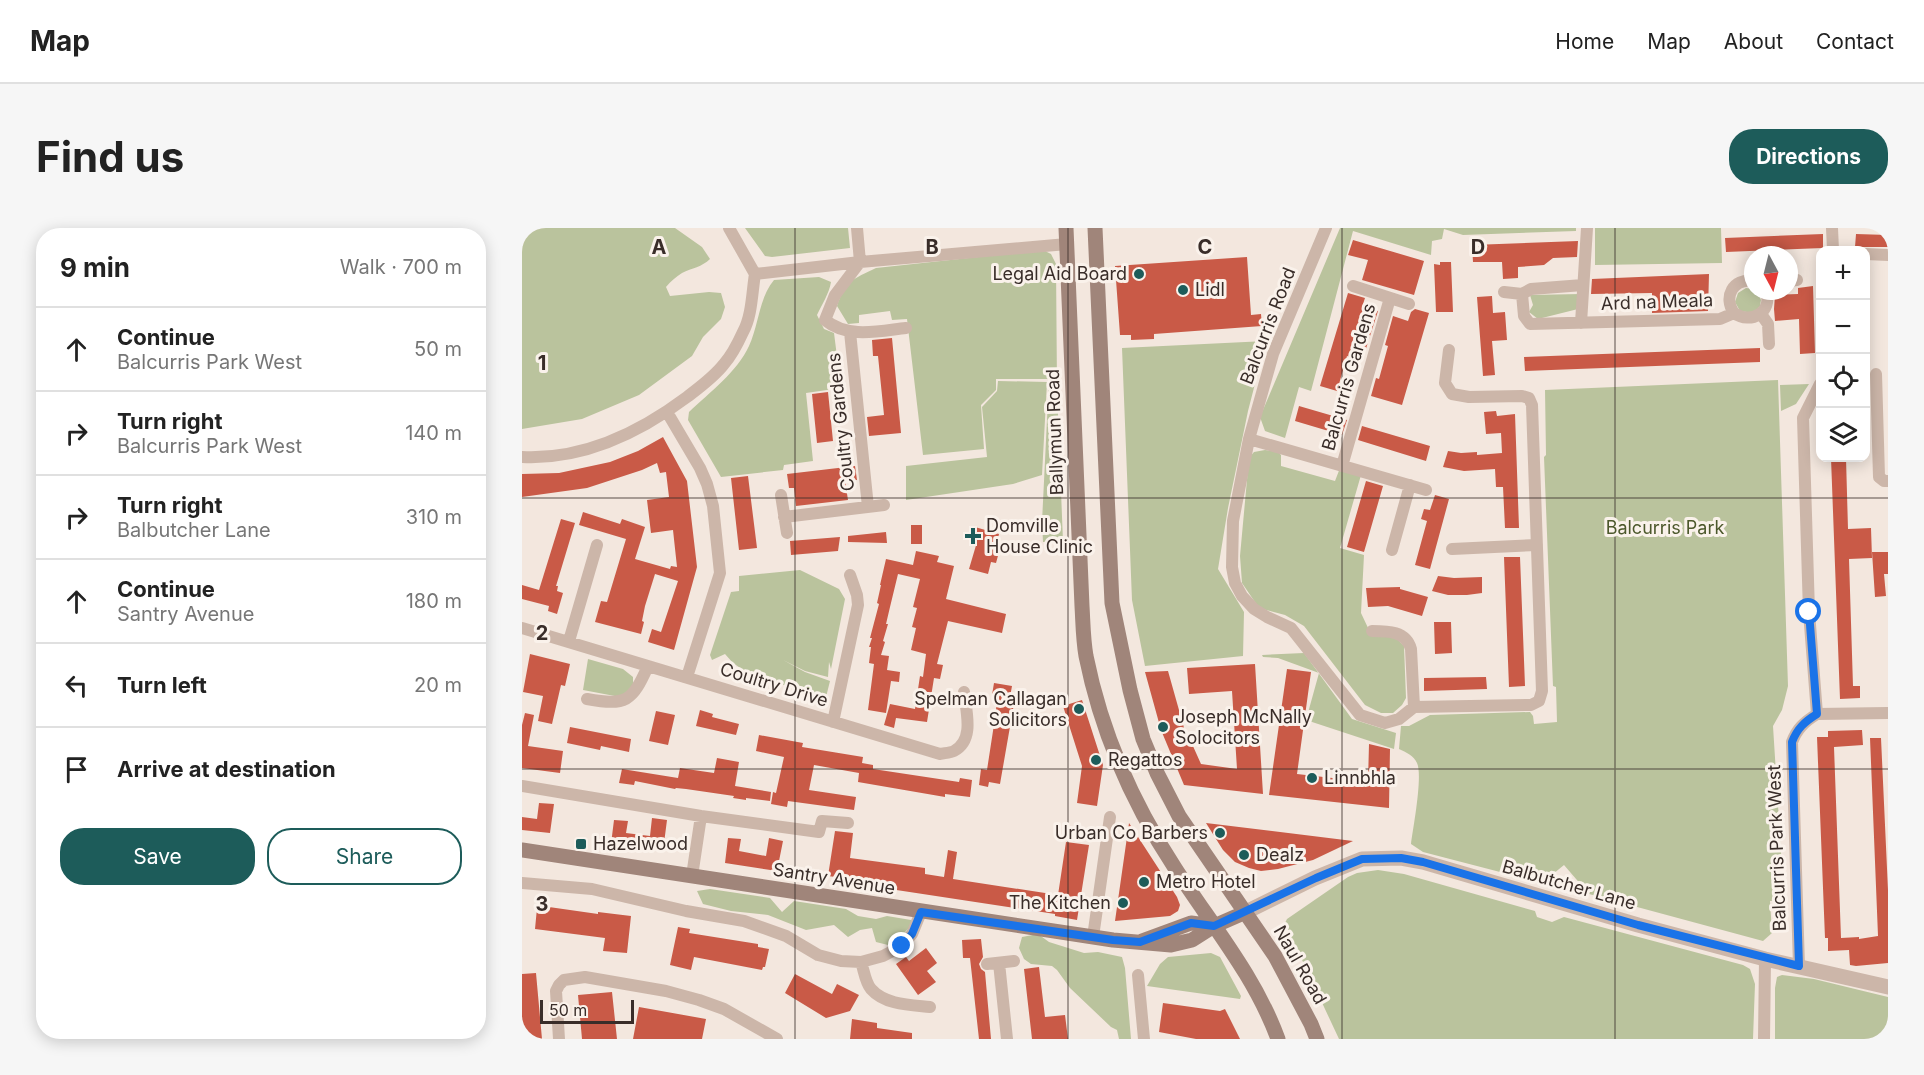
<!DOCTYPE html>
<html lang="en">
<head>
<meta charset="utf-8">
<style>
  :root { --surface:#fff; --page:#f6f6f6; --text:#222; --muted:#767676; --line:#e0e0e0; --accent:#1d5c5a }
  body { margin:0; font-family:Inter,sans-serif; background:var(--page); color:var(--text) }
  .controls { position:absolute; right:18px; top:18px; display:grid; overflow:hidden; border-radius:12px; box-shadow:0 3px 15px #0003 }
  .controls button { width:54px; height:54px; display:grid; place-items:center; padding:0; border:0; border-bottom:2px solid var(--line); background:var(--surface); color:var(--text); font:30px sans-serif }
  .compass { position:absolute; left:1222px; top:18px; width:54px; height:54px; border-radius:50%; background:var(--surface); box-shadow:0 3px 15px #0003; rotate:173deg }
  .scale { position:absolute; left:18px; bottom:15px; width:94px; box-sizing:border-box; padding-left:6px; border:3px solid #392d29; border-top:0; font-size:16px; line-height:21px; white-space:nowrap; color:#392d29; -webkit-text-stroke:4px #faf2eb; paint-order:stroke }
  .stop { position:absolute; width:18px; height:18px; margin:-14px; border:4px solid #1a73e8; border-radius:50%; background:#fff }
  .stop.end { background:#1a73e8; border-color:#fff; box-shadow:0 2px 6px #0008 }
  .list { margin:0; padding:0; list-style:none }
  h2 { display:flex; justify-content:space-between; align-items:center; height:78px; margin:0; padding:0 24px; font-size:26px }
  h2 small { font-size:20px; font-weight:400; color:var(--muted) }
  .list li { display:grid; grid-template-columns:39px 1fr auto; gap:18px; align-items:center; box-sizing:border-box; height:84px; padding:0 24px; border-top:2px solid var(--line) }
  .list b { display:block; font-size:22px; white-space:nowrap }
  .list p { margin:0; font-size:20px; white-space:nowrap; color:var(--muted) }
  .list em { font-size:20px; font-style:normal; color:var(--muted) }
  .actions { display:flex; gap:12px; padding:18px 24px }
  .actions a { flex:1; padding:14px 0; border:2px solid var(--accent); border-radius:24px; text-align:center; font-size:21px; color:var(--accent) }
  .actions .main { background:var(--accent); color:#fff }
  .icon { flex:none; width:33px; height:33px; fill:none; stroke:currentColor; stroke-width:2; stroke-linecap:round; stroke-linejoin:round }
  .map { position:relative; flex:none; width:1366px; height:811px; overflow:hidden; border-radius:24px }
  header { display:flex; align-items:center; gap:36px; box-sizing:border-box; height:84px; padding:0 30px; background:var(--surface); border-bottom:2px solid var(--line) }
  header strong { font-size:28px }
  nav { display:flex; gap:33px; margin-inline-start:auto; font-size:21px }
  .intro { display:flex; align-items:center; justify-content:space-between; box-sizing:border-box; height:144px; padding:0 36px }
  h1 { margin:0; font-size:42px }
  .button { padding:15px 27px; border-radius:24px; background:var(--accent); color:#fff; font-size:21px; font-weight:700 }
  main { display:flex; gap:36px; padding:0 36px }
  aside { flex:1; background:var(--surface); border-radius:24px; box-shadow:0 3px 15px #0003 }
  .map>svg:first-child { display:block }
  .green { fill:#bac39d }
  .building { fill:#c95a47 }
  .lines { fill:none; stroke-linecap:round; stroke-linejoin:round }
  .minor { stroke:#ccb6a9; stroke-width:12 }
  .tertiary { stroke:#ccb6a9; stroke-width:15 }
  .secondary { stroke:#a0857a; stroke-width:15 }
  .route { stroke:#1a73e8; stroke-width:8 }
  .grid { fill:none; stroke:#392d29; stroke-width:1.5; stroke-opacity:0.55 }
  .poi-dot { fill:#1d5c5a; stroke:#faf2eb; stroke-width:2 }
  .labels { text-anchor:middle; stroke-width:6; stroke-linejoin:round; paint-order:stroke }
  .poi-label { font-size:18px; fill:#392d29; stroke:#faf2eb; text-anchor:start }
  .street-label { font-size:18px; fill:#392d29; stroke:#faf2eb }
  .park-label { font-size:18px; fill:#4c582c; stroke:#faf2eb }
  .grid-label { font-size:20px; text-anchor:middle; font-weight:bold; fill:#392d29; stroke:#faf2eb; stroke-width:6; stroke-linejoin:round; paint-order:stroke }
</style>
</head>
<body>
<header>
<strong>Map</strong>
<nav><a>Home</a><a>Map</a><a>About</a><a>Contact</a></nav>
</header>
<div class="intro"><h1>Find us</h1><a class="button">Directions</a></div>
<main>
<aside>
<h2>9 min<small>Walk · 700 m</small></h2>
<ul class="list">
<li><svg class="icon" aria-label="ahead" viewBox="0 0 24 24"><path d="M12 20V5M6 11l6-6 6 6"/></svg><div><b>Continue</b><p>Balcurris Park West</p></div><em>50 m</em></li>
<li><svg class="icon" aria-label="right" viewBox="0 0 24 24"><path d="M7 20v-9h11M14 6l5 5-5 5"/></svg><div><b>Turn right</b><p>Balcurris Park West</p></div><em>140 m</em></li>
<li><svg class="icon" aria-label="right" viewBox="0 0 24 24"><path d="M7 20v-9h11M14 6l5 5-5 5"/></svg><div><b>Turn right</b><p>Balbutcher Lane</p></div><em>310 m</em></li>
<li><svg class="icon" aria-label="ahead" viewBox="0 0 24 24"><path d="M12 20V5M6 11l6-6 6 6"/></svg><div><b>Continue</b><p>Santry Avenue</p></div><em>180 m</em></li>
<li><svg class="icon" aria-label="left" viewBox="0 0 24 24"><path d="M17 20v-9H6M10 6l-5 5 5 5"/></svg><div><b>Turn left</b></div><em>20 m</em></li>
<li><svg class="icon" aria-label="arrive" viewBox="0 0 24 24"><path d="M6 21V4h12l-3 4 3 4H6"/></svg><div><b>Arrive at destination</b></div></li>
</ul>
<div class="actions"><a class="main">Save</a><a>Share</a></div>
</aside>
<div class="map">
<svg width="1366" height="811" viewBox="0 0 1366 811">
  <rect width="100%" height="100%" fill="#f3e7de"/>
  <path class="green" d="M0,0H153L180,19L188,31C180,39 170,40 160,45C154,49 149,53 144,59L148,68L187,64L199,65L203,79L199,91L181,109L170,128L117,167L60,191L0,201Z
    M223,0H326L328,20L250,29L243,28Z
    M818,0H1054V3L941,7L922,1L920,11L910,13L909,27L831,3L789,163L777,159L763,210L743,203L738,189Z
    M1073,0H1199L1200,35L1073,37Z
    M521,22L529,26L534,36L535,160L541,314H521L520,294L527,151H474V162L459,177L462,221L401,227L385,91L370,92L368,83L337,87V95L326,96L315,78C323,53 331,51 354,40Z
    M297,49L309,54C307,66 300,76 295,87L302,101L312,105L319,160L284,165L291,233L262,237L261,242L199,249L166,192L167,184C188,164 215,144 227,118C237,96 237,70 252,52Z
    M1224,60L1231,61V63H1235L1239,72L1238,78L1231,85L1218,83L1213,74L1216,65Z
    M1059,66L1060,80L1016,91L1007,84L1011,77L1008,67Z
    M744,113L726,183L706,280L696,341L722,384L721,428L623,438L610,372L600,120Z
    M1256,152L1266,458L1260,482L1251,498L1262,672L1248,673L1250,705L1241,713L1067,666L1042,637L1020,655L901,624L889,616C891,600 901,548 895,535C892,528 884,524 877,521L879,498H887L908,487L1008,484L1011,488L1012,496L1035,494L1034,459L1031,458L1022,229L1024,227L1023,162Z
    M476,153L525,154L520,247L491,256L384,272V238L465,229L460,179L475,163Z
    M1287,156L1274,176L1259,183L1258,157Z
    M743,222L756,224L759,227V238L813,253L818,240L839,247L818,320L842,327L839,385L847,402L867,403L882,418L884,470L880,477L871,485H859L843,477L782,398L763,387L737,380L720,355L718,328L727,230L732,224Z
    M278,342L317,361L323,371L309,441L307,434L306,449L283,443L261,432L283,444L308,453L304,469L230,448L211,435L203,426L190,432L188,427L209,364L217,363V348Z
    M782,425L830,491L874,505L872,521L784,492L797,445L756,430L741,429L740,427Z
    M66,431L101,441L111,449V459L98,469L61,462Z
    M856,642L882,646L1013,683L1015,689L1030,694L1042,689L1221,737L1228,741L1233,756L1231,811H817L774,719L761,699L765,691L826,649L835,645Z
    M188,661L248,670L260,684L272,673L324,681L336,688L354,691L365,688L389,692L390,697L382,705L366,717L354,714L350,700L338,702L326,709L312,697L284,702L246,687L209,683L181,676L175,663Z
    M516,706L527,714L562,725L576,724L600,729L603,740L609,811H597L595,802L589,799L548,760L535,742L530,738L509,736L502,731L497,720L500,709Z
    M689,725L698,729L719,768L718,771L625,758L638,736L646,729Z
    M1260,747L1292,751L1366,769V811H1253V760L1255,749Z"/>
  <path class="building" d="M1301,6V20L1204,24L1203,10Z
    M1334,6L1366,7V19H1333Z
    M831,12L902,33L892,67L840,52L846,32L826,27Z
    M1056,13L1055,29L1031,30L1022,37L996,39V50L981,51L980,34H951L950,17Z
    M725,29L729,87L739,86L740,98L632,106V111L609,112V107H598L593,38Z
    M918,34H929L931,84H914L912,36L918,37Z
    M1187,46L1186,83L1130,85V65L1069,66L1070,51Z
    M1291,58L1293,125L1278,126L1277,91L1253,93L1252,81L1253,67L1276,66V60Z
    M826,65L843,70L840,79L856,83L840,133L825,128L815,163L798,158Z
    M970,68L971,85L983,84L985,112L970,113L973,147L961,148L955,69Z
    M893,81L907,85L880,177L849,168L854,150L857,151L866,118L863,117L871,88L886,93L889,84Z
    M370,110L379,205L347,208L345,189L362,187L356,128H351L350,112Z
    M1238,120V134L1003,143L1002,129Z
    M306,164L311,213L295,215L290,166Z
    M777,178L825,192L820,207L773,193Z
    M974,183L975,188L993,186L997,300H983L981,259H974L973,241L942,243L921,239L926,223L939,225L955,224V227L980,225L979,205L964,206L962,184Z
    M840,198L908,218L904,233L836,212Z
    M141,209L165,253L175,339L152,422L126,414L130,401L139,404L156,353L133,346L123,378L120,393L122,394L119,406L73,394L79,373L85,374L104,311L57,297L61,284L98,296L100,291L123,299L113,331L148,341L149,338L155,339L151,302L129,305L125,272L147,269L144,244L138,245L135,235L120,242L65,260L0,269V246L37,245L88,234L116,223Z
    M1309,230H1324L1326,301L1349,300L1350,330L1327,331L1331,458H1338V470L1318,471Z
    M333,238L335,252L323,253L326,272L274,278L272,260H267L265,246Z
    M226,248L235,320L217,322L209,250Z
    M844,253L861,258L842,324L825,319Z
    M913,267L927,271L908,341L893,337L905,293L899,291L902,281L908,282Z
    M39,291L53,295L34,358H36L35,363L41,365L35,386L26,383L27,378L0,371V357L17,362Z
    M389,297H400V316H389Z
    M453,299L477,306L473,322L477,324L474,335L469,334L466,346L447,341L455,314L449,313Z
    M364,304L365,315L326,314V308Z
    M318,309L316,323L269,327L268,313Z
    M394,323L417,328L415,334L432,338L424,371L484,386L480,405L426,393L415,436L421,437L418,451L412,450L405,494L374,490L372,500L362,497L368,476L393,481L398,448L401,449L404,426L389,422L394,400L390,399L395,380L391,379L398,351L376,346L368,379L364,396H366L361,413L363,414L359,427L367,428L365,442L378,444L377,454L369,453L364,485L346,482L352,436L347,435L349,419H347L350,410H348L357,376L355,375L359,357H358L364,331L391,337Z
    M1350,324H1366V346H1362L1364,368L1353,369Z
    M982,329H998L1003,458L987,459Z
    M916,348L932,350L960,349V365L945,367H926L910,363Z
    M878,359V361L906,369L900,388L866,378L846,379L844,360Z
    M912,394H929L930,425L913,426Z
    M8,426L48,436L43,458L39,457L30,496L16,493L21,468L1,464Z
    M733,436L741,566L662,557L639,502L623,444L646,443L664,507H666L679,536L715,541L710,463L667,466L665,440Z
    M765,441L789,444L775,546L846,554L847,516L868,521L867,580L747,567Z
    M964,449L965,461L902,463V450Z
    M472,455L490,458L488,469L493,470L478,556L467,554L466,559L457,557L459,541L465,542L471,503L476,467H470Z
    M560,472L581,537L575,578L555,575L560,538L541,478Z
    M178,482L191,486L190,489L217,496L214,507L174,498Z
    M134,483L153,487L146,517L127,513Z
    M3,485L12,487L6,518L41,523L38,545L0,540V497Z
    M48,499L109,511L107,524L79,518L78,522L45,515Z
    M1340,502L1341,517L1312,519L1319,710L1337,709V711L1356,708L1348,510H1359L1366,662V735L1334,738L1328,737L1327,722L1306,723V710H1303L1295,509H1306V503Z
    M237,507L281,515L280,519L341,529L340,535L351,537V541L437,554L438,550L450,552L448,569L423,566V569L336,554L337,545L292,537L287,562L334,569L332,582L266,573L265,579L249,576L251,564L254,565L262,529L234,523Z
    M195,530L217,534L213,558L249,564L248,573L224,570V572L211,570L212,568L164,561L154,560L153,561L113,553L112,557L97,555L100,541L156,550L158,540L192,545Z
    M17,575L32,576L28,605L0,602V589L15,591Z
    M130,590L145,592L141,623L89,616L92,592L106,593L104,605L128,608Z
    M607,595L655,669L658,677L656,683L648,688L593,693Z
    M684,595L831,613L791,632L756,641L739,643L727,640L713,634L701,622Z
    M313,603L331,605L328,630L403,640V646L422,649L426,622L435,624L431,651L536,667L544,614L567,617L555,692L533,688V686L335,656L336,652L306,648Z
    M206,610L219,611L217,623L244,628L247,610L261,613L255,643L203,635Z
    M27,679L76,686V684L109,688L105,725L81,723L83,710L13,701L15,680L27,681Z
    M156,699L168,701L167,705L236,716V719L247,721L243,739H241L240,742L172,729L169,742L148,737Z
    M459,711L461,729L457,736L459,741L463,744L469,811H457L448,730H441L440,712Z
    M404,720L415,735L405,743L414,754L396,767L374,736L384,729L387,733Z
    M517,739L523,789L543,787L546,811H510L502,741Z
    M14,745L20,811H0V746Z
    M273,746L310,766L315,756L337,767L328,783L304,790L263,765Z
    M90,764L95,811H60L56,767Z
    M641,775L698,783L703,781L718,811H674L637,804Z
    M117,779L184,791L180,811H111Z
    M330,791L355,795V800L390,805V811H328Z"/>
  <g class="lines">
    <path class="minor" d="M207,0L233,46
      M335,0L338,34
      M804,0L751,126L727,211L711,293L710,339L713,355L720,368L732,381L745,389L769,400L838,487L863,495L877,491L892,479L1009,477L1017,473L1020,463L1010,177L1007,170L1000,168L947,169L930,166L923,155L927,122
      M1310,0L1311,22
      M1344,26L1366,27
      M338,34L313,67L303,92C326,111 357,103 384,100
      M1231,53C1211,50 1201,69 1212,85C1229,97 1251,84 1244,63
      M1267,53L1275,52
      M1061,57L1009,61L1000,66L1002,88L1008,96L1198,91L1212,85
      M831,58L887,76
      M982,64L1000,66
      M1239,86L1246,96L1247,116
      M1059,95L1065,0
      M328,104L346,279
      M1354,146L1357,249L1362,253H1366
      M145,184L178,240L185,256L191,278L198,345L165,449
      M727,211L904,262
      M0,229C61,232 117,205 165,169C178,159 192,149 202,136C210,127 216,115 221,104C230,88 230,64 233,46L338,34L545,16
      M820,238L868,70
      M259,267L265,305
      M262,289L362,277
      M930,321L1015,317
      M870,322L888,257
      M0,400L418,526C422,525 428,525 432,523C453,512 444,483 442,464
      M850,403C866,403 884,403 889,421L892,479
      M47,413L75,317
      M65,471C104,478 110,474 126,438
      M1295,486L1287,384L1281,190L1298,156
      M1295,486L1366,485
      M311,494L336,377L335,367L328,347
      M0,558L179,588L297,604L300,593L326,595
      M170,648L179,588
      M0,655L70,661L164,683L222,693L264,708L296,727L319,733L339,734L361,728L380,718L390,706L399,684
      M571,709L588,589
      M339,734C342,742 343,754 349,761C363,777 389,777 408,779
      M477,735L485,811
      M465,736L492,733
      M1277,738L1270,514C1275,501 1282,494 1295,486
      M616,747L622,811
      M37,811L34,763L37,757L42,752L63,749L144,763L177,772L202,781L255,811
      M1242,811L1243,731"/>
    <path class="tertiary" d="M724,684L793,650L840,631L879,630L901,634L1116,697L1243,731L1366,759"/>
    <path class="secondary" d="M544,0L560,378C561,394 561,411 564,428C579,503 611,576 653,640C689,696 733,748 756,811
      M573,0L590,375L608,462L621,511L635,545L657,588L753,728L789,796L795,811
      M0,622L591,712L649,717L670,712L692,698L724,684
      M620,713L669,695L692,698"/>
  </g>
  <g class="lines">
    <path class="route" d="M380,718L390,706L399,684L591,712L618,714L669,695L692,698L794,650L840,631L879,630L901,634L1116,697L1277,738L1270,514C1275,501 1282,494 1295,486L1287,384"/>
  </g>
  <path class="grid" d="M273,0V811M546,0V811M820,0V811M1093,0V811M0,270H1366M0,541H1366"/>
  <g class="poi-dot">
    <circle cx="617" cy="46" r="6"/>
    <circle cx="661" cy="62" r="6"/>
    <path d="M448 299h6v6h6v6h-6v6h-6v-6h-6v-6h6z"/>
    <circle cx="557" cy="481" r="6"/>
    <circle cx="641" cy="499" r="6"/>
    <circle cx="574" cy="532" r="6"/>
    <circle cx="790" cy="550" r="6"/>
    <circle cx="698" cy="605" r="6"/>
    <rect x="53" y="610" width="12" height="12" rx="3"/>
    <circle cx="722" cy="627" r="6"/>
    <circle cx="622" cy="654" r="6"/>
    <circle cx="601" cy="675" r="6"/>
  </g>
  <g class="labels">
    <g class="poi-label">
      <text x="605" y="52" text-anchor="end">Legal Aid Board</text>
      <text x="673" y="68">Lidl</text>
      <text x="464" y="304">Domville<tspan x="464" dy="21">House Clinic</tspan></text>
      <text x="545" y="477" text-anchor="end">Spelman Callagan<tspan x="545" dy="21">Solicitors</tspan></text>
      <text x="653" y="495">Joseph McNally<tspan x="653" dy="21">Solocitors</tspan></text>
      <text x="586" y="538">Regattos</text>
      <text x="802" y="556">Linnbhla</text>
      <text x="686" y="611" text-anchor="end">Urban Co Barbers</text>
      <text x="71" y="622">Hazelwood</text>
      <text x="734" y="633">Dealz</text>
      <text x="634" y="660">Metro Hotel</text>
      <text x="589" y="681" text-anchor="end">The Kitchen</text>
    </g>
    <g class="street-label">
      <text transform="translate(1135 74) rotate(-2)" y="6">Ard na Meala</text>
      <text transform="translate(746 98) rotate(-69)" y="6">Balcurris Road</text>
      <text transform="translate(827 149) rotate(-74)" y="6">Balcurris Gardens</text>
      <text transform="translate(319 194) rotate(-96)" y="6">Coultry Gardens</text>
      <text transform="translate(533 204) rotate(-92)" y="6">Ballymun Road</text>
      <text transform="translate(252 457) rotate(17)" y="6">Coultry Drive</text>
      <text transform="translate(1255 620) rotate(-92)" y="6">Balcurris Park West</text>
      <text transform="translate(312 651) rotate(9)" y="6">Santry Avenue</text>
      <text transform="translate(1047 657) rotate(16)" y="6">Balbutcher Lane</text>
      <text transform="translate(778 737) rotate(60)" y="6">Naul Road</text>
    </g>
    <g class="park-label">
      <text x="1143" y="306">Balcurris Park</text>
    </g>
  </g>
  <g class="grid-label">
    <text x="137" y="26">A</text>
    <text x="410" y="26">B</text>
    <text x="683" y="26">C</text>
    <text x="956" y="26">D</text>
    <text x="20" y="142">1</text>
    <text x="20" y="412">2</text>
    <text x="20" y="683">3</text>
  </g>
</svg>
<div class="controls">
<button>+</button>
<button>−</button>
<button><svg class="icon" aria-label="locate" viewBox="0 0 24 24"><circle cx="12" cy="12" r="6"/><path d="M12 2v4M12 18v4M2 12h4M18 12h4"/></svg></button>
<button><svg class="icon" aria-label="layers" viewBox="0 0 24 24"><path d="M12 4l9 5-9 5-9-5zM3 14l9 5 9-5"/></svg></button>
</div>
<svg class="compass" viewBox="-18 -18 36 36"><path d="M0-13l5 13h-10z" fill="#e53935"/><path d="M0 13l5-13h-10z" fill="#767676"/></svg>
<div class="scale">50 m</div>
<div class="stop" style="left:1287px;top:384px"></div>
<div class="stop end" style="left:380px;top:718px"></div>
</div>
</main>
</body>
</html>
